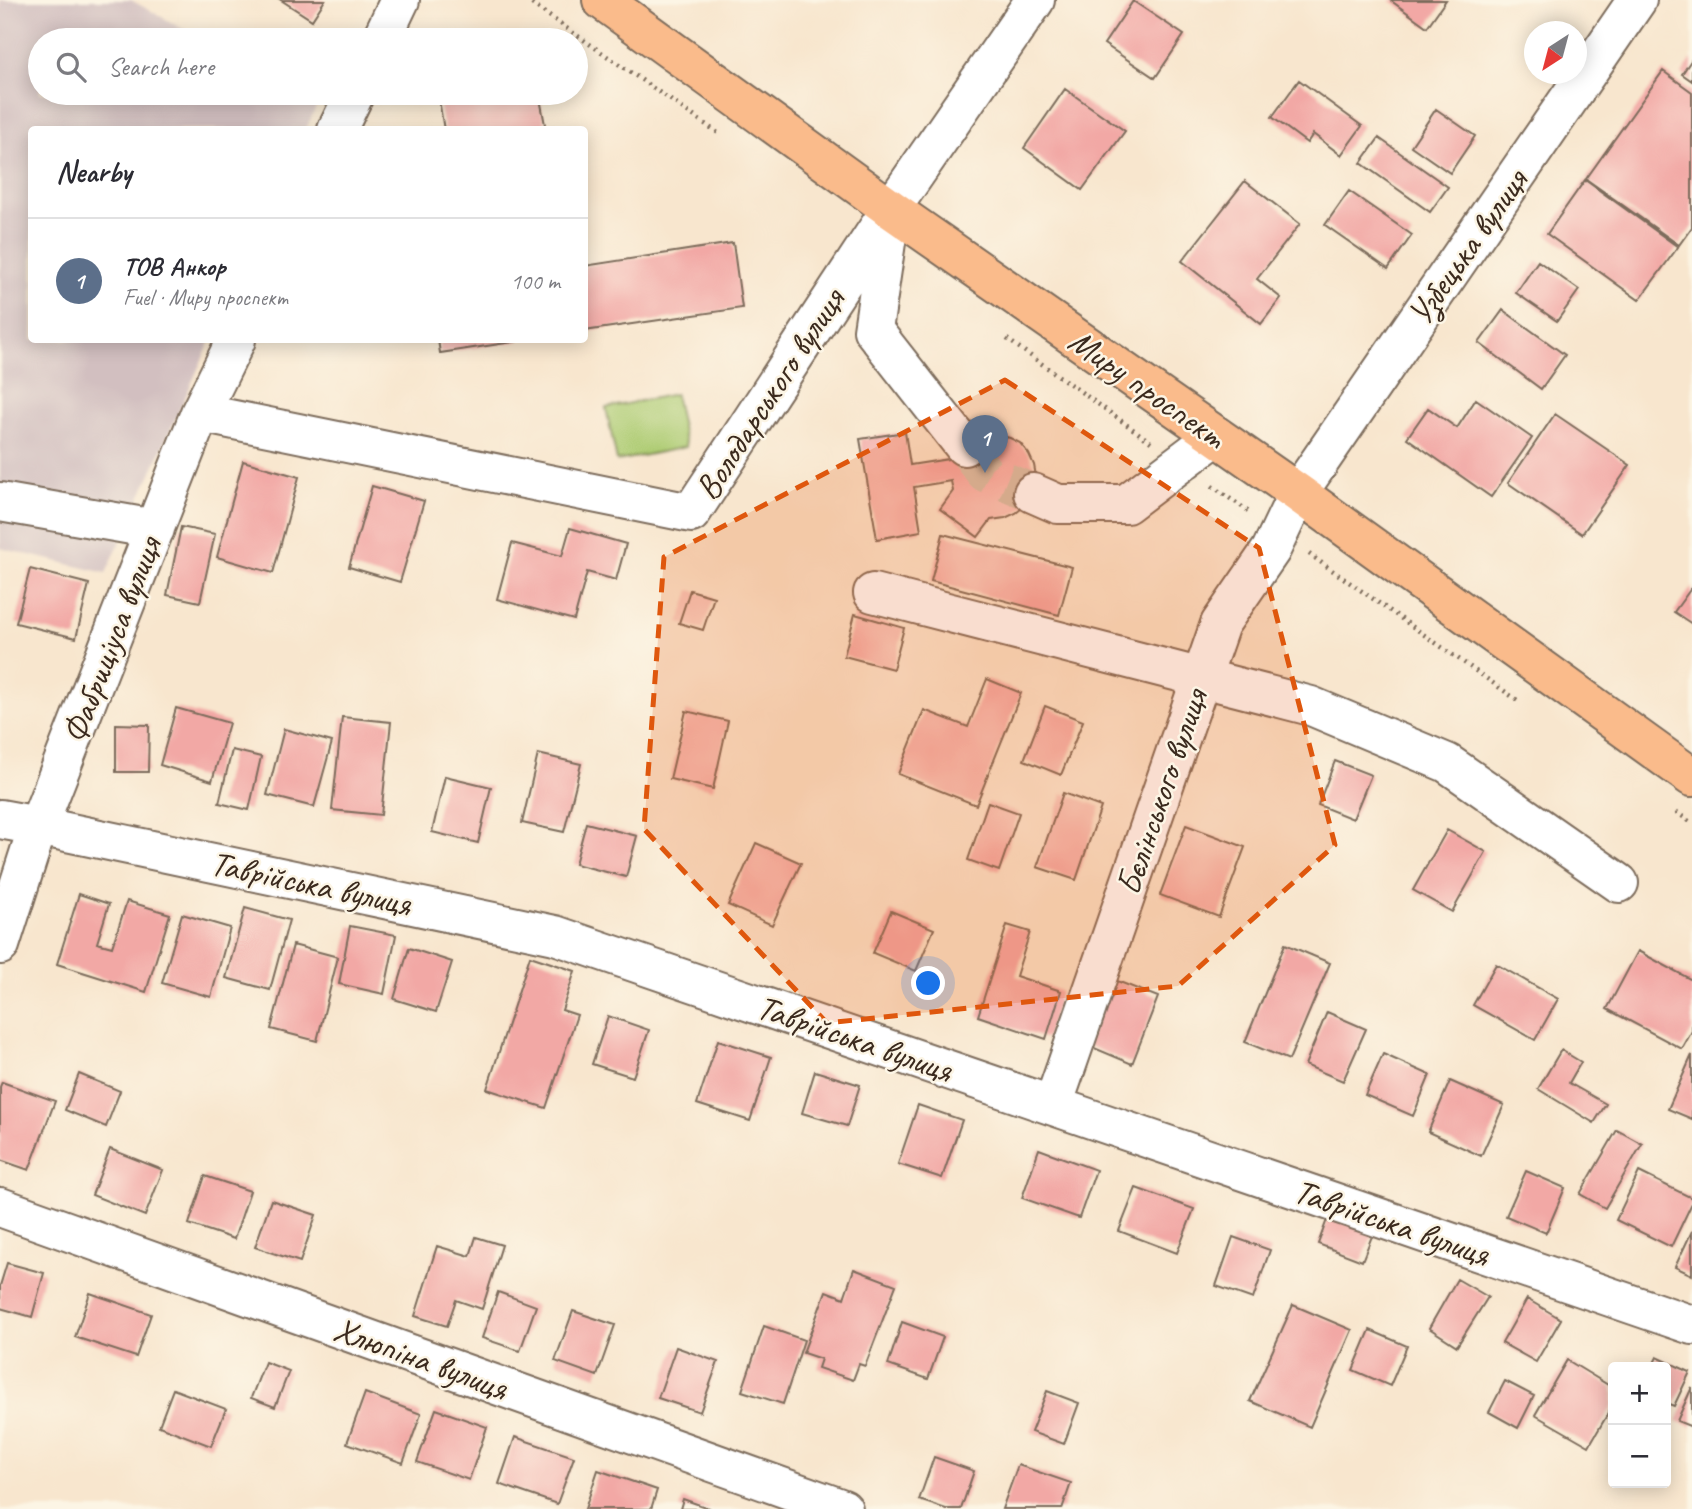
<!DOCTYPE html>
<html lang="en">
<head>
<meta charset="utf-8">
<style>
  :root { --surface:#fff; --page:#f7f7f7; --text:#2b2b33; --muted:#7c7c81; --line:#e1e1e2; --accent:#db2777 }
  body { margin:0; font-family:Caveat,sans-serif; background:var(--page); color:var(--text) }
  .controls { position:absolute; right:21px; bottom:21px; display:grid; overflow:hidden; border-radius:7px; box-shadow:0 4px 18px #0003 }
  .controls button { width:63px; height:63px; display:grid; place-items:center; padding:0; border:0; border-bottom:2px solid var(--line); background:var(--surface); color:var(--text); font:35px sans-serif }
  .compass { position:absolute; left:1524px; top:21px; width:63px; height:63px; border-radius:50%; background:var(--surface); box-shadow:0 4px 18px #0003; rotate:216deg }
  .you { position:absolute; left:929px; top:984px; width:24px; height:24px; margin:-18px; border:5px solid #fff; border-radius:50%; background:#1a73e8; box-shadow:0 0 0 10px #1a73e833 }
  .badge { display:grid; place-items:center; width:46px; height:46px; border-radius:50%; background:var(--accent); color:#fff; font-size:23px; font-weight:700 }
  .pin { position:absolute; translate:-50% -58px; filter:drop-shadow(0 2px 4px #0008) }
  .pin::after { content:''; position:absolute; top:37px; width:24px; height:21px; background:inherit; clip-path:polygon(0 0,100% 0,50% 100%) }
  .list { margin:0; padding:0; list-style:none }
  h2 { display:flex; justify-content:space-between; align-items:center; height:91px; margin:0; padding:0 28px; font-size:30px }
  h2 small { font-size:23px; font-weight:400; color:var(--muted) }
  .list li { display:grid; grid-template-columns:46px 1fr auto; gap:21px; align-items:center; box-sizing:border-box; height:126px; padding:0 28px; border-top:2px solid var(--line) }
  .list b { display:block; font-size:26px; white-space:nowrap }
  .list p { margin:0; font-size:23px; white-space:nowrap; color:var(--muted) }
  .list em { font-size:23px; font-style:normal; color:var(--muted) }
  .icon { flex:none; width:38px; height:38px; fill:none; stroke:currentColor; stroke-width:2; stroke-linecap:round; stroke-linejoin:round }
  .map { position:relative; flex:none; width:1692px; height:1509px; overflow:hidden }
  .search { position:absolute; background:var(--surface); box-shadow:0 4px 18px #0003; left:28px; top:28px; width:560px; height:77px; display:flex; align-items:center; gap:18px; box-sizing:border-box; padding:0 24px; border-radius:38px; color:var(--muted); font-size:26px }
  .panel { position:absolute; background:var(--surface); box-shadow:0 4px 18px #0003; left:28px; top:126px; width:560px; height:217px; border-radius:7px }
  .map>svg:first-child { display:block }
  .industrial { fill:#d2bfc0 }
  .green { fill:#aecc73; stroke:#747b48; stroke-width:2 }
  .building { fill:#f2a8a5 }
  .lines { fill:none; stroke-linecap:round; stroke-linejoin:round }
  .minor-tunnel { stroke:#d2c0ab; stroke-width:38; stroke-dasharray:38 19; stroke-linecap:butt }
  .minor-casing { stroke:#7d6c5c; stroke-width:42 }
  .major-casing { stroke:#7d6c5c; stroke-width:42 }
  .path { stroke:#7d6c5c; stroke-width:4.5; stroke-dasharray:2 5; stroke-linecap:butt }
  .minor { stroke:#fff; stroke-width:38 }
  .major { stroke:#fabb8b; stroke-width:38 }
  .marked { fill:#df570d; fill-opacity:0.2; stroke:#df570d; stroke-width:5; stroke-dasharray:14 9; stroke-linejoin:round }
  .labels { text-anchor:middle; stroke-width:5; stroke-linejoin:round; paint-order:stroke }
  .street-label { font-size:35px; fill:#3b2a1e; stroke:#fcf5e5 }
</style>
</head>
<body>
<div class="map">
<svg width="1692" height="1509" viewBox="0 0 1692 1509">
  <rect width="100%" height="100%" fill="#fcf5e5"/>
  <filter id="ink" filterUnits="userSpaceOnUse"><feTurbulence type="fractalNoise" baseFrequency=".0143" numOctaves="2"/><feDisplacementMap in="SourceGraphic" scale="14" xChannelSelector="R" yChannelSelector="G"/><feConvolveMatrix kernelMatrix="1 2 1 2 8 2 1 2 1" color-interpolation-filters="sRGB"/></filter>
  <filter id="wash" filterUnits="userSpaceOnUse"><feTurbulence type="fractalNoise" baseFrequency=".00686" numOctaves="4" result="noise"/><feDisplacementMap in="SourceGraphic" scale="28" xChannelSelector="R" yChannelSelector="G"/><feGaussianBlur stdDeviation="1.57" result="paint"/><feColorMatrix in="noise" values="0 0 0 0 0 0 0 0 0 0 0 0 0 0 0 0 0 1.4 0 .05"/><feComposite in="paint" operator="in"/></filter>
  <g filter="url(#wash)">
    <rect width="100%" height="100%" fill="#f8e6ce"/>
    <path class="industrial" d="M0,0H131L203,40H40V93H319L322,94L306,129L32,130V340H211L106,573L0,548Z"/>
    <path class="green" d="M675,394L686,447L617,461L606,408Z"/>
    <g id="blocks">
      <path class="building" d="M281,0H325L312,20Z
        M1390,0H1446L1427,27Z
        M1133,1L1184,35L1155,78L1104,44Z
        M1692,59V81L1682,74Z
        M1663,71L1692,92V227L1679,245L1586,179Z
        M1299,80L1362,126L1341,155L1313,134L1307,143L1272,117Z
        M1065,89L1125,131L1082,190L1024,148Z
        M457,93H539L546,130H444L439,100L458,97Z
        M1436,109L1475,136L1450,173L1411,146Z
        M1379,138L1448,187L1430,212L1361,163Z
        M1585,180L1678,247L1639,300L1547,234Z
        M1245,181L1300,224L1257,279L1281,298L1261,324L1182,261Z
        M1349,191L1412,235L1388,269L1325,225Z
        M733,243L742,308L584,331V266Z
        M1538,261L1579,290L1557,321L1516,293Z
        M1503,310L1565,355L1541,389L1479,343Z
        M438,340H519V341L440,353Z
        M1476,399L1532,438L1491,497L1407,438L1428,408L1457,428Z
        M1555,414L1630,465L1582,534L1508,483Z
        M905,432L910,465L955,458L975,438L985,435H998L1010,438L1020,443L1029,454L1034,465L1036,476L1026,505L1016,513L1005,518L991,520L978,537L940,509L953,491L951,481L914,487L921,531L877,539L860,439Z
        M243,461L299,477L273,573L217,557Z
        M372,486L424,501L400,582L349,567Z
        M181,527L215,534L200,602L167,595Z
        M570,528L626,544L616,580L587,572L574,620L497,599L512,543L562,556Z
        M943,534L1072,567L1059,615L931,581Z
        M30,569L89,584L76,638L16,623Z
        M1692,587V624L1674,612Z
        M690,590L714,597L703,630L679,623Z
        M855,614L904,628L893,669L844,656Z
        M987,679L1021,693L976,805L898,774L924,710L968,727Z
        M1045,706L1083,721L1061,775L1024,760Z
        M176,708L229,723L212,781L160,765Z
        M686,711L728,721L713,789L670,779Z
        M342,717L391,722L381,815L332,810Z
        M116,724L149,725L148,772H116Z
        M284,729L332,742L314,807L267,795Z
        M232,750L261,757L249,810L219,803Z
        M538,754L581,764L564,832L522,823Z
        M1335,761L1371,775L1353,819L1318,805Z
        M445,776L491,787L478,843L432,832Z
        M1063,793L1101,807L1076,880L1037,867Z
        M988,802L1019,813L999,871L968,860Z
        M586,823L637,836L626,877L575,864Z
        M1186,825L1245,847L1219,917L1160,895Z
        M1447,830L1486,852L1452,912L1413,890Z
        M756,843L801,863L772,925L728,905Z
        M79,894L109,904L97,943L112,947L127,901L170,914L146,992L57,964Z
        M245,908L289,920L270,990L226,978Z
        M891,911L934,929L916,971L873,953Z
        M182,914L230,928L211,997L162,983Z
        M1007,925L1030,932L1016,976L1061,991L1046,1039L978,1016Z
        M350,926L396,935L384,994L339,984Z
        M1285,944L1330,963L1289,1060L1245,1042Z
        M293,945L338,957L317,1041L271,1029Z
        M409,948L452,962L436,1012L394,999Z
        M1638,951L1692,980V1031L1682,1049L1607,1009Z
        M530,956L575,971L562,1010L577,1015L546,1108L487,1089Z
        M1496,964L1558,999L1535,1040L1473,1005Z
        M1112,979L1158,997L1132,1064L1087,1045Z
        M1327,1012L1366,1029L1343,1081L1305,1065Z
        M608,1016L649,1030L633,1077L592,1064Z
        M718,1040L771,1057L750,1121L697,1104Z
        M1561,1050L1581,1062L1569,1083L1606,1104L1594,1123L1538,1089Z
        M1383,1054L1430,1075L1413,1116L1365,1095Z
        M1692,1055V1119L1668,1109Z
        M815,1071L860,1085L847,1126L802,1113Z
        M79,1074L120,1091L106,1127L65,1110Z
        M1450,1081L1504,1105L1481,1156L1428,1132Z
        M2,1082L55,1101L29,1170L0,1160V1087Z
        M918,1105L962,1120L942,1178L898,1164Z
        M1617,1130L1642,1144L1605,1208L1580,1194Z
        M110,1149L163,1170L145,1216L92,1195Z
        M1039,1149L1096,1170L1079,1218L1022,1198Z
        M1526,1171L1565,1188L1546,1233L1506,1216Z
        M1639,1172L1692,1198V1203L1671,1247L1616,1220Z
        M205,1176L250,1191L234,1239L189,1224Z
        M1136,1188L1194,1209L1177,1253L1119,1231Z
        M271,1200L316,1215L300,1262L255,1247Z
        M1331,1209L1376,1226L1362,1261L1318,1244Z
        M1692,1231V1275L1675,1267Z
        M476,1237L502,1245L482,1309L456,1300L447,1326L415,1316L437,1246L470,1256Z
        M1233,1237L1270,1250L1253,1299L1216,1286Z
        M7,1263L44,1273L32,1317L0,1308V1286Z
        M854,1269L896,1285L865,1366L859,1364L853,1380L818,1368L821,1359L803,1353L826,1291L844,1298Z
        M1457,1279L1488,1297L1457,1346L1429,1328Z
        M498,1292L536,1306L520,1351L482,1338Z
        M90,1293L151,1314L136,1357L75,1337Z
        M1527,1299L1561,1319L1536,1362L1502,1343Z
        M1293,1305L1352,1330L1310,1427L1250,1401Z
        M573,1311L615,1325L597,1376L555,1361Z
        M902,1322L943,1337L928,1379L888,1365Z
        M764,1326L804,1340L783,1404L742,1391Z
        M1370,1330L1407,1346L1390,1386L1353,1370Z
        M676,1347L718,1362L700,1412L658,1398Z
        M1657,1357L1690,1372L1674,1406L1666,1403V1367H1652Z
        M1567,1360L1613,1388V1405L1589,1446L1535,1415Z
        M265,1362L289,1371L275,1407L251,1398Z
        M1505,1381L1534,1396L1518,1428L1489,1412Z
        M1692,1387V1427L1677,1421Z
        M173,1389L226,1409L211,1446L159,1426Z
        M1047,1391L1079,1403L1064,1444L1031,1432Z
        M365,1393L421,1414L403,1463L347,1443Z
        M436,1409L487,1427L469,1480L417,1462Z
        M515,1437L574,1457L557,1504L499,1484Z
        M934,1457L974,1471L961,1509H946L919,1500Z
        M1018,1465L1071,1483L1062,1509H1002Z
        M598,1470L657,1490L651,1509H585Z
        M683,1499L711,1509H680Z"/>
    </g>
  </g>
  <g filter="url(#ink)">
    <use href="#blocks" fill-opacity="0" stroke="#7d6c5c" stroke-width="2"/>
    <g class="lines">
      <path class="minor-tunnel" d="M964,446L985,473L1033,493"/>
      <g class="minor-casing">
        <path id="minor" d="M381,40L400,0
          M337,130L355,93
          M889,222L873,330L964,446
          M200,413L691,513L891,209L1035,0
          M1033,493L1058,504H1126L1216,436
          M0,502L155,529
          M873,593L1311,706L1447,763L1619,883
          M0,819L38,826L555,935L1692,1325
          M0,945L38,826L200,413L236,340
          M1053,1105L1220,624L1271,550L1298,493L1637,0
          M0,1207L843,1509"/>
      </g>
      <g class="major-casing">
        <path id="major" d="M602,0L891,209L1298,493L1692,777"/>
      </g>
      <path class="path" d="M526,0L721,135
        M1007,339L1151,442
        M1212,486L1248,511
        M1309,554L1520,702
        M1676,812L1692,823"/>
      <use href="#minor" class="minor"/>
      <use href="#major" class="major"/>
    </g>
  </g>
  <path class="marked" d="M1005,380L1259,548L1335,845L1178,986L827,1023L644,829L664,557Z"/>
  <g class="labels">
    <g class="street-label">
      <text transform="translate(1467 247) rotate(-55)" y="12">Узбецька вулиця</text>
      <text transform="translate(1147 388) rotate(35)" y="12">Миру проспект</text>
      <text transform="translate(769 394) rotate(-57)" y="12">Володарського вулиця</text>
      <text transform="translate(111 640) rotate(-69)" y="12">Фабриціуса вулиця</text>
      <text transform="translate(1161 792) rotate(-71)" y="12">Бєлінського вулиця</text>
      <text transform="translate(311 883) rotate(12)" y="12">Таврійська вулиця</text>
      <text transform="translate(855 1038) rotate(19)" y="12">Таврійська вулиця</text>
      <text transform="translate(1392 1222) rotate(19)" y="12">Таврійська вулиця</text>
      <text transform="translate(421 1358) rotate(20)" y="12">Хлюпіна вулиця</text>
    </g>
  </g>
</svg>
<div class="controls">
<button>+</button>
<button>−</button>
</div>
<svg class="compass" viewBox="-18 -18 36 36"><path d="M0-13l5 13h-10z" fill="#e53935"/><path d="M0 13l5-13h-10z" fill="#7c7c81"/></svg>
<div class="you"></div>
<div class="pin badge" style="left:985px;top:473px;background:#5c6f8a">1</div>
<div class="search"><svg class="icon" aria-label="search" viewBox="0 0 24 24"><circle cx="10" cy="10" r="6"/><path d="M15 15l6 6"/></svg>Search here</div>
<section class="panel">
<h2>Nearby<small></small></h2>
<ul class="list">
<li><span class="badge" style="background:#5c6f8a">1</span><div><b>ТОВ Анкор</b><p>Fuel · Миру проспект</p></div><em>100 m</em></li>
</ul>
</section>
</div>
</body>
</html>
